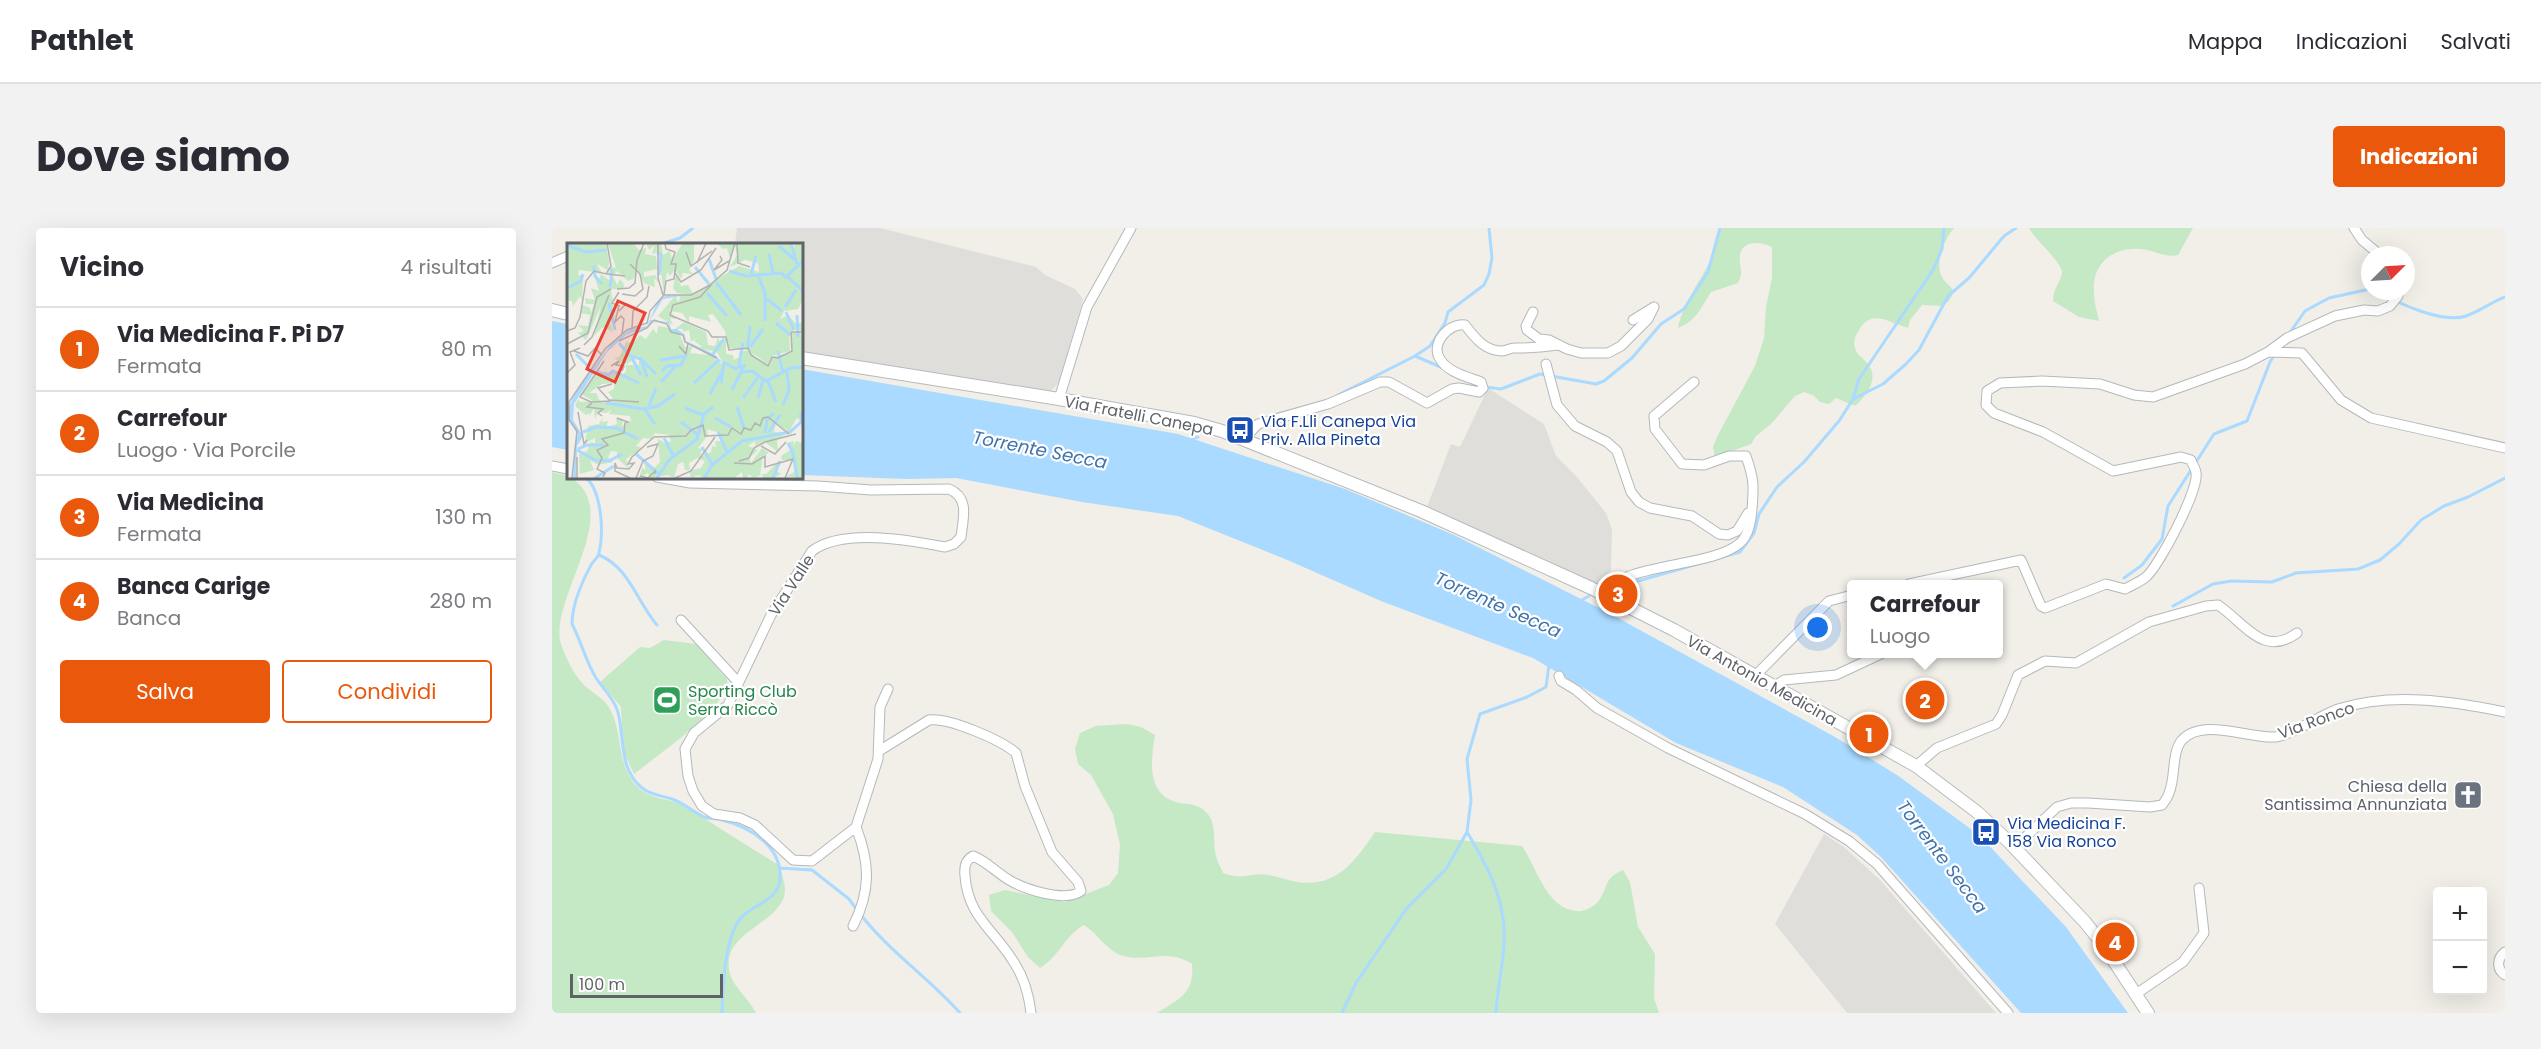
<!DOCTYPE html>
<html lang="it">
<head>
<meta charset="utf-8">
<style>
  :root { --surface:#fff; --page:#f2f2f3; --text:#2b2b33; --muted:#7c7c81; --line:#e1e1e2; --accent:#ea580c }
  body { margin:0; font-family:Poppins,sans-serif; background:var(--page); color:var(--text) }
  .controls { position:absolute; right:18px; bottom:18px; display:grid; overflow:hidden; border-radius:6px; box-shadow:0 6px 24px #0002 }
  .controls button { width:54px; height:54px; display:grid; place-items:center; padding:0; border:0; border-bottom:2px solid var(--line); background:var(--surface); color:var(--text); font:30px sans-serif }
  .compass { position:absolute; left:1809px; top:18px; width:54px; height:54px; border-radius:50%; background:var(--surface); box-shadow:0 6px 24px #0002; rotate:66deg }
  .scale { position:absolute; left:18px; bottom:15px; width:153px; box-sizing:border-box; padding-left:6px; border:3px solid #5f6368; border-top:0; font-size:16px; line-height:21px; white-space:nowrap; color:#5f6368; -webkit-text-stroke:4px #fff; paint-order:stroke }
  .you { position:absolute; left:1266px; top:400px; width:21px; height:21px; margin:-15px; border:4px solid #fff; border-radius:50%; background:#1a73e8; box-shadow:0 0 0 9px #1a73e833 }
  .badge { display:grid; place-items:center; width:39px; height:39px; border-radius:50%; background:var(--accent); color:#fff; font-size:20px; font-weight:700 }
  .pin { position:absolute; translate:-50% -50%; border:3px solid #fff; box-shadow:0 2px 6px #0006 }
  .popup { position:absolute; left:1295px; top:352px; width:156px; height:78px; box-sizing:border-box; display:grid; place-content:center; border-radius:6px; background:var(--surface); filter:drop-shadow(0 2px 4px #0005); font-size:20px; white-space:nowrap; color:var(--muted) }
  .popup b { font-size:22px; color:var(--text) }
  .popup::after { content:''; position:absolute; left:50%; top:100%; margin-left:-12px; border:12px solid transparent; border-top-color:var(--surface) }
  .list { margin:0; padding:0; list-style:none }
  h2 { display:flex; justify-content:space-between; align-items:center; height:78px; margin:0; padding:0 24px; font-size:26px }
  h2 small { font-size:20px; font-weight:400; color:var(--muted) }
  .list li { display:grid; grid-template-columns:39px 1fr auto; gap:18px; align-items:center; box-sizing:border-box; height:84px; padding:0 24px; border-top:2px solid var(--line) }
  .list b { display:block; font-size:22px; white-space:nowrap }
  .list p { margin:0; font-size:20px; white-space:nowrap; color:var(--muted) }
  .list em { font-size:20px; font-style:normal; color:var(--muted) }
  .actions { display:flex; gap:12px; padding:18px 24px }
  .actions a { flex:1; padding:14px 0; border:2px solid var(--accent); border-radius:6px; text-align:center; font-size:21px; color:var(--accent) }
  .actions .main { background:var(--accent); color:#fff }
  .map { position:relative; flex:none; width:1953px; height:785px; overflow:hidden; border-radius:6px }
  header { display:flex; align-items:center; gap:36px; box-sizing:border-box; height:84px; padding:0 30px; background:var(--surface); border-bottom:2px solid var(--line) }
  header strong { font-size:28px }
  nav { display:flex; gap:33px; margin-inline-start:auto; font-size:21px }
  .intro { display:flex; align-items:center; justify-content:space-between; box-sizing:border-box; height:144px; padding:0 36px }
  h1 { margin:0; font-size:42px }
  .button { padding:15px 27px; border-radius:6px; background:var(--accent); color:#fff; font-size:21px; font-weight:700 }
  main { display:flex; gap:36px; padding:0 36px }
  aside { flex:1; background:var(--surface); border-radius:6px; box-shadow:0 6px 24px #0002 }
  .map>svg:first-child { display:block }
  .industrial { fill:#e0deda }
  .green { fill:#c5e8c5 }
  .water { fill:#aadaff }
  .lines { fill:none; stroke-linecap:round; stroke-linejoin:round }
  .stream { stroke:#aadaff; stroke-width:3 }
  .minor-casing { stroke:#b5b8bc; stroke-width:11 }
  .secondary-casing { stroke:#b6babf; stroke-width:14 }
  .minor { stroke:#fff; stroke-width:9 }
  .secondary { stroke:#fff; stroke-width:12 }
  .labels { text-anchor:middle; stroke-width:4.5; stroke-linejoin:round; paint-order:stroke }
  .street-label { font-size:16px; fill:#5f6368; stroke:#fff }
  .transit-label { font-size:16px; fill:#164399; stroke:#fff; text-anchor:start }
  .leisure-label { font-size:16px; fill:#27864d; stroke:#fff; text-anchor:start }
  .worship-label { font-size:16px; fill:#5b616d; stroke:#fff; text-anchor:end }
  .water-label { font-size:18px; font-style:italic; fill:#4174aa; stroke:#fff }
  .inset-river { fill:none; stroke:#aadaff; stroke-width:3 }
  .inset-road { fill:none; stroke:#b3b3b1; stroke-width:1.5 }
  .view { fill:#ea4335; fill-opacity:0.15; stroke:#ea4335; stroke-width:3 }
  .inset-edge { fill:none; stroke:#5f6368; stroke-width:3 }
</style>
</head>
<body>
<header>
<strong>Pathlet</strong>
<nav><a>Mappa</a><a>Indicazioni</a><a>Salvati</a></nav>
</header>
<div class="intro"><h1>Dove siamo</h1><a class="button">Indicazioni</a></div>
<main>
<aside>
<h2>Vicino<small>4 risultati</small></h2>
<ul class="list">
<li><span class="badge">1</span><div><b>Via Medicina F. Pi D7</b><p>Fermata</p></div><em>80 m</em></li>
<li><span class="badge">2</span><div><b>Carrefour</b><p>Luogo · Via Porcile</p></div><em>80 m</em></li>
<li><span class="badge">3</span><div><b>Via Medicina</b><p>Fermata</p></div><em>130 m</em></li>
<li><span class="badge">4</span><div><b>Banca Carige</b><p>Banca</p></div><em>280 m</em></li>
</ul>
<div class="actions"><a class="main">Salva</a><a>Condividi</a></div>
</aside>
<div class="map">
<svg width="1953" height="785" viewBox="0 0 1953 785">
  <rect width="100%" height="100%" fill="#f1efe8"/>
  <path class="industrial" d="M185,0H328L484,39L493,47L523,61L531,71L507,154L499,163L249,125V16H183Z
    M936,160L992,196L1004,228L1024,248L1054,285L1060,302L1059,342L1051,358L875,279L899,216L908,219Z
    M1272,606L1292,619L1328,652L1444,785H1295L1223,696Z"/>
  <path class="green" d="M1167,0H1402C1393,10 1382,36 1390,49C1393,55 1399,58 1402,64L1397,73L1390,78L1370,77L1358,92L1356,100C1337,95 1320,80 1307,102C1303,108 1301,114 1303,120C1304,126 1310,129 1314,134C1329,149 1315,167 1303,178L1284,170L1277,176L1268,174L1261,167L1252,164L1243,168L1219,196L1204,208L1199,216L1163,229L1161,219L1165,209L1203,138L1212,110L1214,79L1220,50V19C1210,14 1191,11 1188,27C1186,39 1193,42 1186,55L1159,64C1149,80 1144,93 1126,100C1134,61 1164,41 1167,0Z
    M1477,0H1641L1626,27C1613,30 1604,23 1590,21C1562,18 1539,35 1542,65C1542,74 1545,84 1547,93L1527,89L1501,73C1501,60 1508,56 1510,45C1511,35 1482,11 1477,0Z
    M0,244C7,246 16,247 21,251C70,286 0,367 8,413C13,428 21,446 32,457C39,464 50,469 56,478C70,499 65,529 79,551C95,575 114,567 134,579C165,598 195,618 227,637C230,647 235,658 232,669C221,698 172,705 177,741C179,758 197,770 204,785H0Z
    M112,412L144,416L175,451C180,477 103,529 82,546L71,522L69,479L48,454L88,419L98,420Z
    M575,496L589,499L603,507C599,531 594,566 624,574C635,577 645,575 654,584C666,596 660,613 664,628C665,634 669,639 671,645C693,653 698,644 717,647C727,649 736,652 745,654C785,660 803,633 823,604L970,618C985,640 995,682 1025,683C1032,684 1041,679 1046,674C1058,657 1050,652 1071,642L1078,654L1086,699L1103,726L1102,770L1107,785H605C627,771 643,765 640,736C613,719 593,736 568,727C555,722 545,705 532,697C511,709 509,727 488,740L476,729L460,704L439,683L437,667L453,662L513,674L557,657L566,645L568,617L561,586L539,547L526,536L523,521L528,505L544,498Z"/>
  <path class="water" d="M0,93L16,96V222L0,219Z
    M249,141L626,206L793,261L902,307L1055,384L1283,509L1345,547L1427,607L1514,699L1576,785H1469L1329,629L1305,607L1231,559L1124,515L981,430L829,373L733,331L626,288L530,274L404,250L354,251L249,247Z"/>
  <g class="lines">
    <path class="stream" d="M71,16H74
      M109,16L128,10L141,0
      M1824,63C1846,75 1890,96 1914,88C1928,83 1940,74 1953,69
      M1737,106L1753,83L1777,70L1818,61
      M863,128L891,140
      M933,159L949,161L988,146L1044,156L1052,153L1080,130L1109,96L1132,81L1156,44L1168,0
      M786,167L863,128L878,118L893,95L896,84L932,57L937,46L940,30L937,0
      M1301,171L1307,151L1381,42L1390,21L1392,0
      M637,212L646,209
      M33,249C50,262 52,305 47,325C46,330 41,333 39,337C30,353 20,377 20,396C29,413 34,434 44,450C52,462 65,474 67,489C72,514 68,542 90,560C100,568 109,567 120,571C132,575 141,584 152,589C157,591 164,590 170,592C198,599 230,618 228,651C227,675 195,677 185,695C172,719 171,759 170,785
      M47,327C77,339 85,374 105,397
      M1572,350L1590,337L1610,311L1616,278L1662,206L1695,193L1718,134L1723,126
      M1065,359L1188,324L1202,305L1207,286L1225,259L1252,234L1287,193L1301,171L1331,156L1354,136L1367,122L1396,68L1417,50L1452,8L1464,0
      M1028,373L1037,368
      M1621,378L1661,356L1679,353L1720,354L1744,345L1806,341L1828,332L1847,316L1869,292L1892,278L1916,269L1953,250
      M915,604C936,639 955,674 952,716C951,739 945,762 944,785
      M227,640L260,642L297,671L305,682
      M309,687C338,724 377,750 408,785
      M790,785L804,755L831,715L855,680L894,641L915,604L919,572L915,531L928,486L975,469L994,459L997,437"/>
    <g class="minor-casing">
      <path id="minor" d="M1802,0L1810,12L1828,27
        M0,35L16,28
        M981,84L974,98L975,102L987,111L997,112L1015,121L1029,125H1056L1069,118L1096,91L1102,79
        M1081,92L1102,79
        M1716,124L1750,125L1789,172L1819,190L1953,220
        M994,136L1005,177L1023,198L1055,214L1065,223L1079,264L1087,274L1098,280L1140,288L1167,306L1176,307L1185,303L1196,285
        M507,171L535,79L579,0
        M692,211L706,196L776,176L828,154H837L875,175L900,161L907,160L927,164L931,160L929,154C916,149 895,144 888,131C878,116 897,94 913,97C923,110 933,123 950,123C955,123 959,119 964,120C977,120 991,119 1006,117
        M0,238L16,241
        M105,249L138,255L266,258L319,262L397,261C418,270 411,290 409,309L402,316L393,319C357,312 291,300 260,323L219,387L176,477L142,505L133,521L136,548L141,563L150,578L162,586L188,590L203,597L241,632L260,633L304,599L326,531L328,479L336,461
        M1357,356L1469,332L1489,378L1493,380L1554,356L1573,361C1580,357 1588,354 1594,349C1607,338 1647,262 1644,245C1644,241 1640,236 1639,232L1629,229L1561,243L1491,204L1442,185L1434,177L1435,163L1448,155L1490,153L1548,156L1582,167L1601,169L1693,136L1716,124L1735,110L1783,88L1812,82L1826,83L1838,78L1846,68L1845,63
        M1052,366C1071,334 1160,340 1188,315C1197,307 1199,293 1200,281C1202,257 1202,251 1194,228H1177L1152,237L1130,236L1103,201L1102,188L1142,154
        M129,392L185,453
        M1204,447L1277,373L1300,367
        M1007,448L1009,453L1024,462L1045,480L1116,520L1253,586L1297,613L1325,636L1456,785
        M1223,458L1232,452L1284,447L1329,426
        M327,523L377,492C396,489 449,512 464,525L473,558L500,624L526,654L529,663C513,675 472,661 457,652C444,644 434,633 421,628C413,632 412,639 413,648C416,690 444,703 463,736C472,750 477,768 479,785
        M1364,538L1385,520L1444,496L1450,487L1466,447L1493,433L1524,435L1597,394L1654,378L1666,377C1693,395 1711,430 1745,405
        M1462,620L1505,579L1519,575H1536L1598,579L1610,577C1613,573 1616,569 1617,565C1624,549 1619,525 1630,512C1651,489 1697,511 1723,509C1738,508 1769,487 1786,481C1840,464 1899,473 1953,484
        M301,698C319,663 318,635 304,599
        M1953,724C1945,730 1944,741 1953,747
        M1584,766L1631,734L1652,705L1647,660"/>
    </g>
    <g class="secondary-casing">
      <path id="secondary" d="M0,82L16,86
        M249,130L507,171L642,195L670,203L869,283L1039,360L1122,402L1364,538L1425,584L1457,614L1533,694L1552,718L1596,785"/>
    </g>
    <use href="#minor" class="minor"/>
    <use href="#secondary" class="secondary"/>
  </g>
  <defs>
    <g id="bus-square" transform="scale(1.5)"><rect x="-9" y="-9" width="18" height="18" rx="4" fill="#1a4fb4" stroke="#fff"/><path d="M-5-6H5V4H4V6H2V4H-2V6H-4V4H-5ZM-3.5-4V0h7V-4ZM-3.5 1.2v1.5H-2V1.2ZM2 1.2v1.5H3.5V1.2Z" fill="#fff"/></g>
    <g id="stadium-square" transform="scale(1.5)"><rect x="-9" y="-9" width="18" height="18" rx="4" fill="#2e9e5b" stroke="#fff"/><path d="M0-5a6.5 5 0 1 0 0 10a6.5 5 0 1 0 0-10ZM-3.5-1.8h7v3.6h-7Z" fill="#fff"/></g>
    <g id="church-square" transform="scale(1.5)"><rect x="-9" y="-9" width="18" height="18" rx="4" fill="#6b7280" stroke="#fff"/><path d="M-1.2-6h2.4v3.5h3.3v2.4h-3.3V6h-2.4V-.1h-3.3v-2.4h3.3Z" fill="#fff"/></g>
  </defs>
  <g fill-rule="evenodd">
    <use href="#bus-square" x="688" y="202"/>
    <use href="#stadium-square" x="115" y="472"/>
    <use href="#church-square" x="1916" y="567"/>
    <use href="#bus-square" x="1434" y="604"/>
  </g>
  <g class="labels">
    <g class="street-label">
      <text transform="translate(587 187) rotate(11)" y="6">Via Fratelli Canepa</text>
      <text transform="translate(239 357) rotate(-57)" y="6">Via Valle</text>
      <text transform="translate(1210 452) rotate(29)" y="6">Via Antonio Medicina</text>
      <text transform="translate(1764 492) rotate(-20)" y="6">Via Ronco</text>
    </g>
    <g class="transit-label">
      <text x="709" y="199">Via F.Lli Canepa Via<tspan x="709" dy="18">Priv. Alla Pineta</tspan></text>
      <text x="1455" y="601">Via Medicina F.<tspan x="1455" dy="18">158 Via Ronco</tspan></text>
    </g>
    <g class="leisure-label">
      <text x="136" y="469">Sporting Club<tspan x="136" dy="18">Serra Riccò</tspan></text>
    </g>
    <g class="worship-label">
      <text x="1895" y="564">Chiesa della<tspan x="1895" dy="18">Santissima Annunziata</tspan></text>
    </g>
    <g class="water-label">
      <text transform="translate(488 222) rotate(11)" y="6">Torrente Secca</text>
      <text transform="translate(946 377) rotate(24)" y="6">Torrente Secca</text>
      <text transform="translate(1390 629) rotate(53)" y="6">Torrente Secca</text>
    </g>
  </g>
  <g transform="translate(15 15)">
    <rect width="236" height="236" fill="#f1efe8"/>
    <path d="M1,0H39L42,19L41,27L30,21L35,30L12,27L11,32L16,33L15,57L13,53L6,63L5,58H0ZM41,0H66L72,7L79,5L78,11L89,13L90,26L77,29V34L88,32L92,40L87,35L88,44L77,40L70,28L63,43L66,36L61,38L50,28L46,33L50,42L53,36L57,41L56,46H44L48,74L42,77L46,89L36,84L27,93L34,63L19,97L11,90L17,88L11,82L21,83L23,72L14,70L15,62L23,65L24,70L27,61H19L18,55L28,57L24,45L32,48L26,29L32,37L34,31L43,38L44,33L40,32L44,24L49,25ZM79,0H94L96,12L103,8L105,17L116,0H127V17L122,27L126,31L116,30L114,36L108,26L103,33L100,29L97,52L94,29L92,32L94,13L89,10L90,5L88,11L85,10L88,2L82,7ZM150,0H225L227,7L228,0L235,2V58L231,66L217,68L213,76L221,72L228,80H235V89L231,86L222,89L223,108L205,113L200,122L190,113L182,109L201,123L205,114L225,109L224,90L232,88L235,93V175L229,176L222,189L209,180L207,189L220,190L210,197L211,209L198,199L188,203V198L181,203L191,207L182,215L184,220L195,205L202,210L196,213L193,231H199L213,217L210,228L214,231L207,235H196L195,231L187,235L181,231V235H176L175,229L167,235H136L132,232L124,235L122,228L134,225L138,218L130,215L122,220L123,227H118L116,219L111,221L107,235L101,232L83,235L81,230L72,235L75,225L79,227L77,219L87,225L93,219L91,196L98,200L104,198L102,192L88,190L84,196L76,195L69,203L75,205L59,216L62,226L50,215V209L44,208L41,214L46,219L31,222L23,217L27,227L13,231L12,211L20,208L24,199L28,201V195L18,200L21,183L32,181L36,174L35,179L41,178L39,184L50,181L49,175L56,176L55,183L64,178L63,173L42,171L44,166L40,170L31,169L28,176L27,165L22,174L23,170L19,172L8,163L11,156L13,159L26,158L14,151L29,130L37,132L39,127L41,132L46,128L54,132L59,129V122H72V113L58,122L57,116L51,122L52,117L47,116L53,113L59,99L66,100L73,92L79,96L86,86L90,91L91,83L102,85L112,90L118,104L126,103L123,110L142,112L157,122L150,109L132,105L135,104L127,98L131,94L124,99L122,87L117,89L119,92L115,86H108L117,79L139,89L141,102L148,103L151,94L152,98L159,95V111L166,112L167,117L172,114V109L182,107L161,105L158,88L146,71L141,72L144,79L122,73V80L115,70L103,68L109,61L102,67L109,76L103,75L106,82L91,73L108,53L112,60L113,53L125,52L110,50L106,45L109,31L114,43L121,42L126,51L172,23L192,29L191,20L178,17L163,24L170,12L168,3L163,15L160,5L156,6ZM47,140V146L41,149L47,157L43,160L33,159L29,150H22L35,141ZM140,186L150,189L155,198H148L149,204L145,203L144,209L133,214L135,206L131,205L141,192ZM227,198L226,204L229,198L235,200V235L219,233L228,229L226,218L215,217L214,213L223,207V199Z" fill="#c5e8c5" fill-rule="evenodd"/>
    <path d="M120,52L96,56L83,77L102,79L104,86H110L118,92L119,98L147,111L156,120L118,99L117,93L103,87L101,80L84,79L79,85L59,92L40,109L7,161L6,177L16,193L10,203L9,235H6L8,200L11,192L2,177V163L12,144L45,100L64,86L80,83L91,58L98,53Z" fill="#aadaff"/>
    <path class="inset-river" d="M224,0L230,21M0,2L18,9L39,7M212,3L228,17M91,10L94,12L92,32M202,11L206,30M142,16L149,36M27,23L28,33L35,41M128,24L142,41M162,28L179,33L214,30L219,34L236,18M184,31L189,13M191,32L198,50V78M220,33L236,48M149,39L174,72M43,44L45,26M0,45L14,38L16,31M140,50L160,73M200,56L215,68M42,60L48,87M218,64L229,47M219,69L227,87M230,72L231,94M209,80L223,92M52,100L63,113L74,116L80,134M181,104L183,83M183,104L196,86M211,108L216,130M9,111L22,124M146,111L157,96M65,115L74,132M75,117L89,131M93,117L118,113M156,119L169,126L173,122L176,129L185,128L199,138L224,125L236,124M172,121L176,100M95,128L100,123L114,122L119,112M31,129L41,132L46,128L72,140M201,138L209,159M94,139L109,123M127,140L152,117M154,140L157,120M165,147L178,121M143,151L156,127M176,155L191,134M191,155L196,137M39,160L76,166L91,163L108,151M216,162L222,147L220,129M82,163L89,145M170,164L177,185M77,165L88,181M118,165L136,172M148,175L164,184M114,179L130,191M16,189L29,184L49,185L71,196M151,189L160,209M202,189L213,172M198,190L200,177L207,170M97,195L106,212M221,200L226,210L230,234M135,204L145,221M11,206L20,202H37M10,207L28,217L42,218L55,211M69,211L92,231M28,235L47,223M90,235L102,217L130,196L137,171L146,164M137,235L145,222L175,198L223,189L234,179V169M206,235L213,218"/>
    <path class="inset-road" d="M91,0V35L96,52M98,0L99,6L108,9L104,21H109L108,30L114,39L134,27L149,5M170,0L171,20L183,24M119,9L124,23L145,8M153,13L155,17L147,27L162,18M130,20L139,0M40,31L58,33M144,41L160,27L168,0M50,46L62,45L68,40L70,17L77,0M52,49L45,60L52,63L48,79L54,73L57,76L55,91M55,51L68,53L76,46L73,31L63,21M97,52L99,38L107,36L108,26M52,68L59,61L68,65M65,85L66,68L80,54L82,43M0,88L8,85L13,74L19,38L27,28L39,31L44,23L40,0M52,98L80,85L87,77L100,81L104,89L116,92L118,99L150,115M0,101L21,90L30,54L44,46M17,102L25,94L42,52M112,103L119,111L121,100M7,108L21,113L28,105L34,111M37,118L13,154L24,159L43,158L31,145L45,141M44,123L52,118L49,122L57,123L55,128M0,130L8,122L3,109L13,105M43,157L72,159M25,160L20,164L36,166L31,170L35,173M11,169L17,201L20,197M194,203L208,211L219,199M10,214V235M172,218L182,215L187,205L198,199L229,191M167,220L185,221L198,213V224L226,216M73,233L81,235L88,228V231M36,234L38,230L30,226L35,215L30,207L41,202L35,196L57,190L58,180L61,179L50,175M5,235L10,188L2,177V159L38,106L60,87L80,80L83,68L97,52H124L145,41L133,54L106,62L103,72L141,88L145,94H159L162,107L181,105L184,112L201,123L205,114L211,115L225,108L224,89H236M63,235L48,228V220L50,225L62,226L67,220L61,221L65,214L87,194L119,193L124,187L136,182L138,193L161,192L165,185L174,191L177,185L184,187L188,180L193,183L196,175L201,174L222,191M69,235L76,218L86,213L91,201L80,204M108,235L124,228L148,194M218,235L226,216"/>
    <path class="view" d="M51,58L78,70L48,139L20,126Z"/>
    <rect width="236" height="236" class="inset-edge"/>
  </g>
</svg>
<div class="controls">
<button>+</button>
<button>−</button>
</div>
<svg class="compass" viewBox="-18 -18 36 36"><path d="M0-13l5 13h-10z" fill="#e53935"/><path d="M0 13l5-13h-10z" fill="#7c7c81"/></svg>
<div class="scale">100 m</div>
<div class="you"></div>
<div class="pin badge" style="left:1317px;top:506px">1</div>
<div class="pin badge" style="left:1373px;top:472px">2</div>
<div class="popup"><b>Carrefour</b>Luogo</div>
<div class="pin badge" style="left:1066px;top:366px">3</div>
<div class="pin badge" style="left:1563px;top:714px">4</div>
</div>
</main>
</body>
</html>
